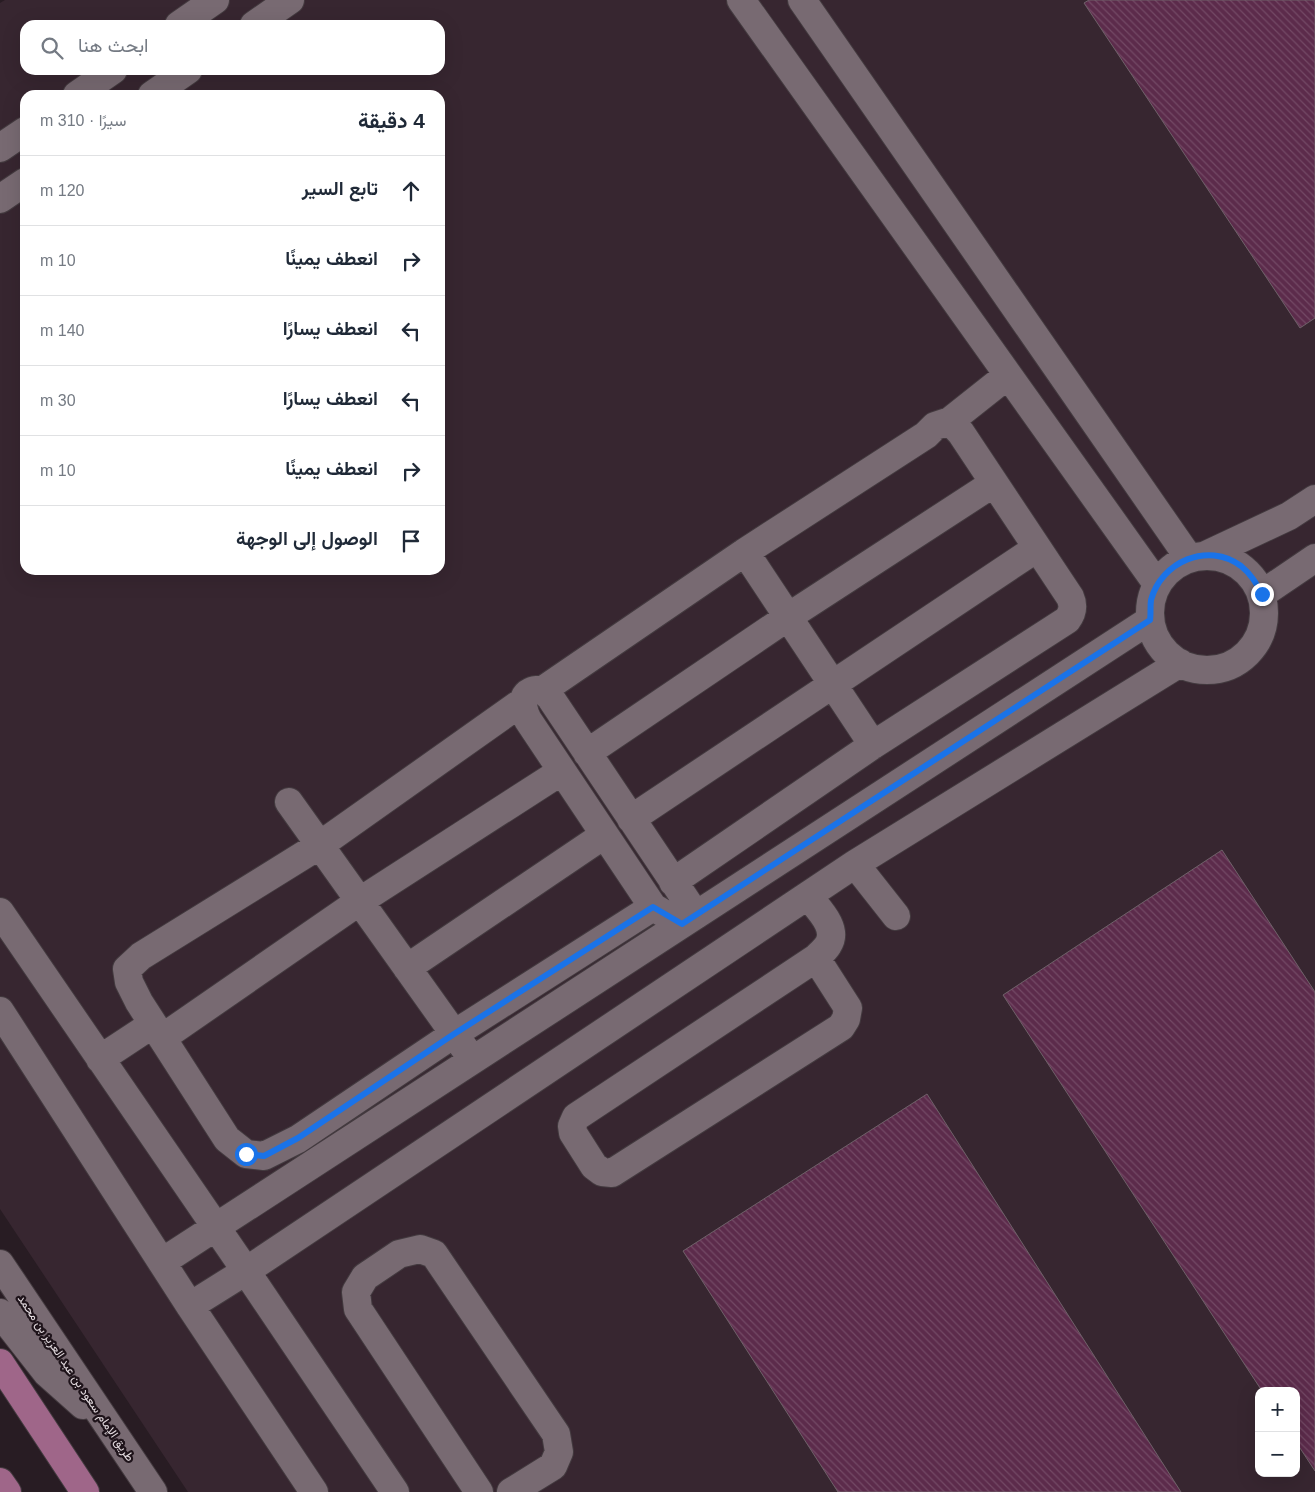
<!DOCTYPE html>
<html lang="ar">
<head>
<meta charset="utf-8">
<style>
  :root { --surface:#fff; --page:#f6f6f7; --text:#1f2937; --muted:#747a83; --line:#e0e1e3 }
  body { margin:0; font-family:Helvetica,Vazirmatn,sans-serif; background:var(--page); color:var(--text); direction:rtl }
  .controls { position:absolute; right:15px; bottom:15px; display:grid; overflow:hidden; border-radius:10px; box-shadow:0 5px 20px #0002 }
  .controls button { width:45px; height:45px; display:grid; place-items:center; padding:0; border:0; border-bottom:1px solid var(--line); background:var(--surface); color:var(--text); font:25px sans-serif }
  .stop { position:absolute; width:15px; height:15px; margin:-11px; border:4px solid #1a73e8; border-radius:50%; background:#fff }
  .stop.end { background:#1a73e8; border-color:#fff; box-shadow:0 1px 5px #0008 }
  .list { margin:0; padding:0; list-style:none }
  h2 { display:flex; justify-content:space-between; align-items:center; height:65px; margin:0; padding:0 20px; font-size:21px }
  h2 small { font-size:16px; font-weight:400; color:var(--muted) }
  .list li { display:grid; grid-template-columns:32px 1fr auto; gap:15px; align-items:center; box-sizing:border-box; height:70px; padding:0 20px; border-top:1px solid var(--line) }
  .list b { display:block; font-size:19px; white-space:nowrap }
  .list em { font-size:16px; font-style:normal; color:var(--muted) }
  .icon { flex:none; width:28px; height:28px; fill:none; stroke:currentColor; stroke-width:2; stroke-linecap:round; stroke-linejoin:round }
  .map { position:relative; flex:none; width:1315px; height:1492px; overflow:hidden; direction:ltr }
  .search { position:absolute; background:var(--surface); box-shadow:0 5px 20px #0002; left:20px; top:20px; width:425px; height:55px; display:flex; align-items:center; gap:12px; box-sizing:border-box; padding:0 18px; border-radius:15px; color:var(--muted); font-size:19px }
  .panel { position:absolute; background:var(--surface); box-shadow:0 5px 20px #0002; left:20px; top:90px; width:425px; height:485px; border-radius:15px; direction:rtl }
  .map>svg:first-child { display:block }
  .built { fill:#372630; fill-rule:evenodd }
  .building { fill:url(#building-back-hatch); stroke:#6f6169 }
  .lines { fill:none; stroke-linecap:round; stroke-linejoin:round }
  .minor-casing { stroke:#433a3f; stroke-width:30 }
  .major-casing { stroke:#433a3f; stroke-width:30 }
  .minor { stroke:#786a72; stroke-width:28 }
  .major { stroke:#9f6689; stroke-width:28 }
  .route { stroke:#1a73e8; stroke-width:6 }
  .labels { text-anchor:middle; stroke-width:4.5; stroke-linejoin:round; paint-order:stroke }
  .street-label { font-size:12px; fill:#e4dce0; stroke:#1e131a }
</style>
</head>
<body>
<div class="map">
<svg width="1315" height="1492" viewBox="0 0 1315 1492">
  <defs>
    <pattern id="building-back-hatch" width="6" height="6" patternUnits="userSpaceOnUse" patternTransform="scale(1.25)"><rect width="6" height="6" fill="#5c2b4b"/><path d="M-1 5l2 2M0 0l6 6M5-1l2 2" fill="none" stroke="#734965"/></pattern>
  </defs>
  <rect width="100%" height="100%" fill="#281c23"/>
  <path class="built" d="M5,0H1315V1492H188L0,1209V3ZM25,25H440V70H25ZM25,95H440V570H25ZM1259,1391H1296V1473H1259Z"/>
  <path class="building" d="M1089,0H1315V318L1300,328L1084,3Z
    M1222,850L1315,992V1471L1296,1442V1391H1262L1003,995Z
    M927,1094L1181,1492H838L683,1251Z"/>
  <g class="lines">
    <g class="minor-casing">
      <path id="minor" d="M741,0L1157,584
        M802,0L1189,558
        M179,25L215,0
        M254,25L290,0
        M77,95L113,70
        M152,95L188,70
        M0,148L25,131
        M0,199L25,182
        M950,421L1008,375
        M745,552L873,745
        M1206,555L1289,516L1315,499
        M1150 613a57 57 0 1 1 114 0a57 57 0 1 1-114 0Z
        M1262,594L1315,558
        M543,690L745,552L926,435L935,426L950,421L961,433L1070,597C1074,606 1073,612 1067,620L873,745L673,882
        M522,702L320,845L141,956L127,969L129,982L139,1002L227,1139L246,1154L264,1156L298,1139L454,1034L653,907
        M587,753L788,617L994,483
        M289,802L465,1049
        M631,819L1037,548
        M855,864L896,916
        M808,896C818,909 839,928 828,945C825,950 820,954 816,958L576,1117L572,1126L573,1133L594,1166L602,1172L612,1173L841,1027L846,1019L848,1008L816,958
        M0,912L246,1271L395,1492
        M668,916L653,907L528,720C519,704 522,688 543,690L550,697L696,915
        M407,968L604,835
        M0,1011L190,1306L314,1492
        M162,1038L360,901L562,771
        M100,1059L153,1024
        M162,1262L1150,620
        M0,1264L153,1492
        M190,1306L246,1271L855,864L1180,663
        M0,1313L47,1373L83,1405
        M479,1492L358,1309L356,1292L365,1277L399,1254L420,1249L434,1254L556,1434L559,1452L553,1466L511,1492"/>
    </g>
    <g class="major-casing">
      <path id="major" d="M0,1363L85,1492
        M0,1482L7,1492"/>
    </g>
    <use href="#minor" class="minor"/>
    <use href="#major" class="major"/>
  </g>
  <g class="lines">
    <path class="route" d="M246,1154L264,1156L298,1138L454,1034L653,907L682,924L1150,620C1151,614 1150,607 1151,600C1161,562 1208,541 1241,566C1251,574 1256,583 1262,594"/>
  </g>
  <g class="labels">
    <g class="street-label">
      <text transform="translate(76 1378) rotate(56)" y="4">طريق الإمام سعود بن عبد العزيز بن محمد</text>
    </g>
  </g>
</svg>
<div class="controls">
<button>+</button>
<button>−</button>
</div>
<div class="stop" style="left:246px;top:1154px"></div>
<div class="stop end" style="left:1262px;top:594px"></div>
<div class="search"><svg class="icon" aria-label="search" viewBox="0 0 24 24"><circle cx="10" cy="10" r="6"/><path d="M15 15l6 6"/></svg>ابحث هنا</div>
<section class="panel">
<h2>4 دقيقة<small>سيرًا · 310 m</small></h2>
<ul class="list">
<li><svg class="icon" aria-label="ahead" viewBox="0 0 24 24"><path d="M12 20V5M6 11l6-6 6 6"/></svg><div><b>تابع السير</b></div><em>120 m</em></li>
<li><svg class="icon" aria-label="right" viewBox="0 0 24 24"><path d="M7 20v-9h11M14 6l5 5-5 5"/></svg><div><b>انعطف يمينًا</b></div><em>10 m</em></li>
<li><svg class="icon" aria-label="left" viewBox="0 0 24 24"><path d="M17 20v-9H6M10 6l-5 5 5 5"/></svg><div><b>انعطف يسارًا</b></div><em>140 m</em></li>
<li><svg class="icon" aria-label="left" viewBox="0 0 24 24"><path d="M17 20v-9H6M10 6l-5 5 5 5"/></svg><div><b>انعطف يسارًا</b></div><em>30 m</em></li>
<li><svg class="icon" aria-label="right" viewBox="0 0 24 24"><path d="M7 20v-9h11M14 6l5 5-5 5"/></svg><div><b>انعطف يمينًا</b></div><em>10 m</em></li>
<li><svg class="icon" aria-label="arrive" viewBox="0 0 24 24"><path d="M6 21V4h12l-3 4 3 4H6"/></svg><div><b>الوصول إلى الوجهة</b></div></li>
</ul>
</section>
</div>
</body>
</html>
